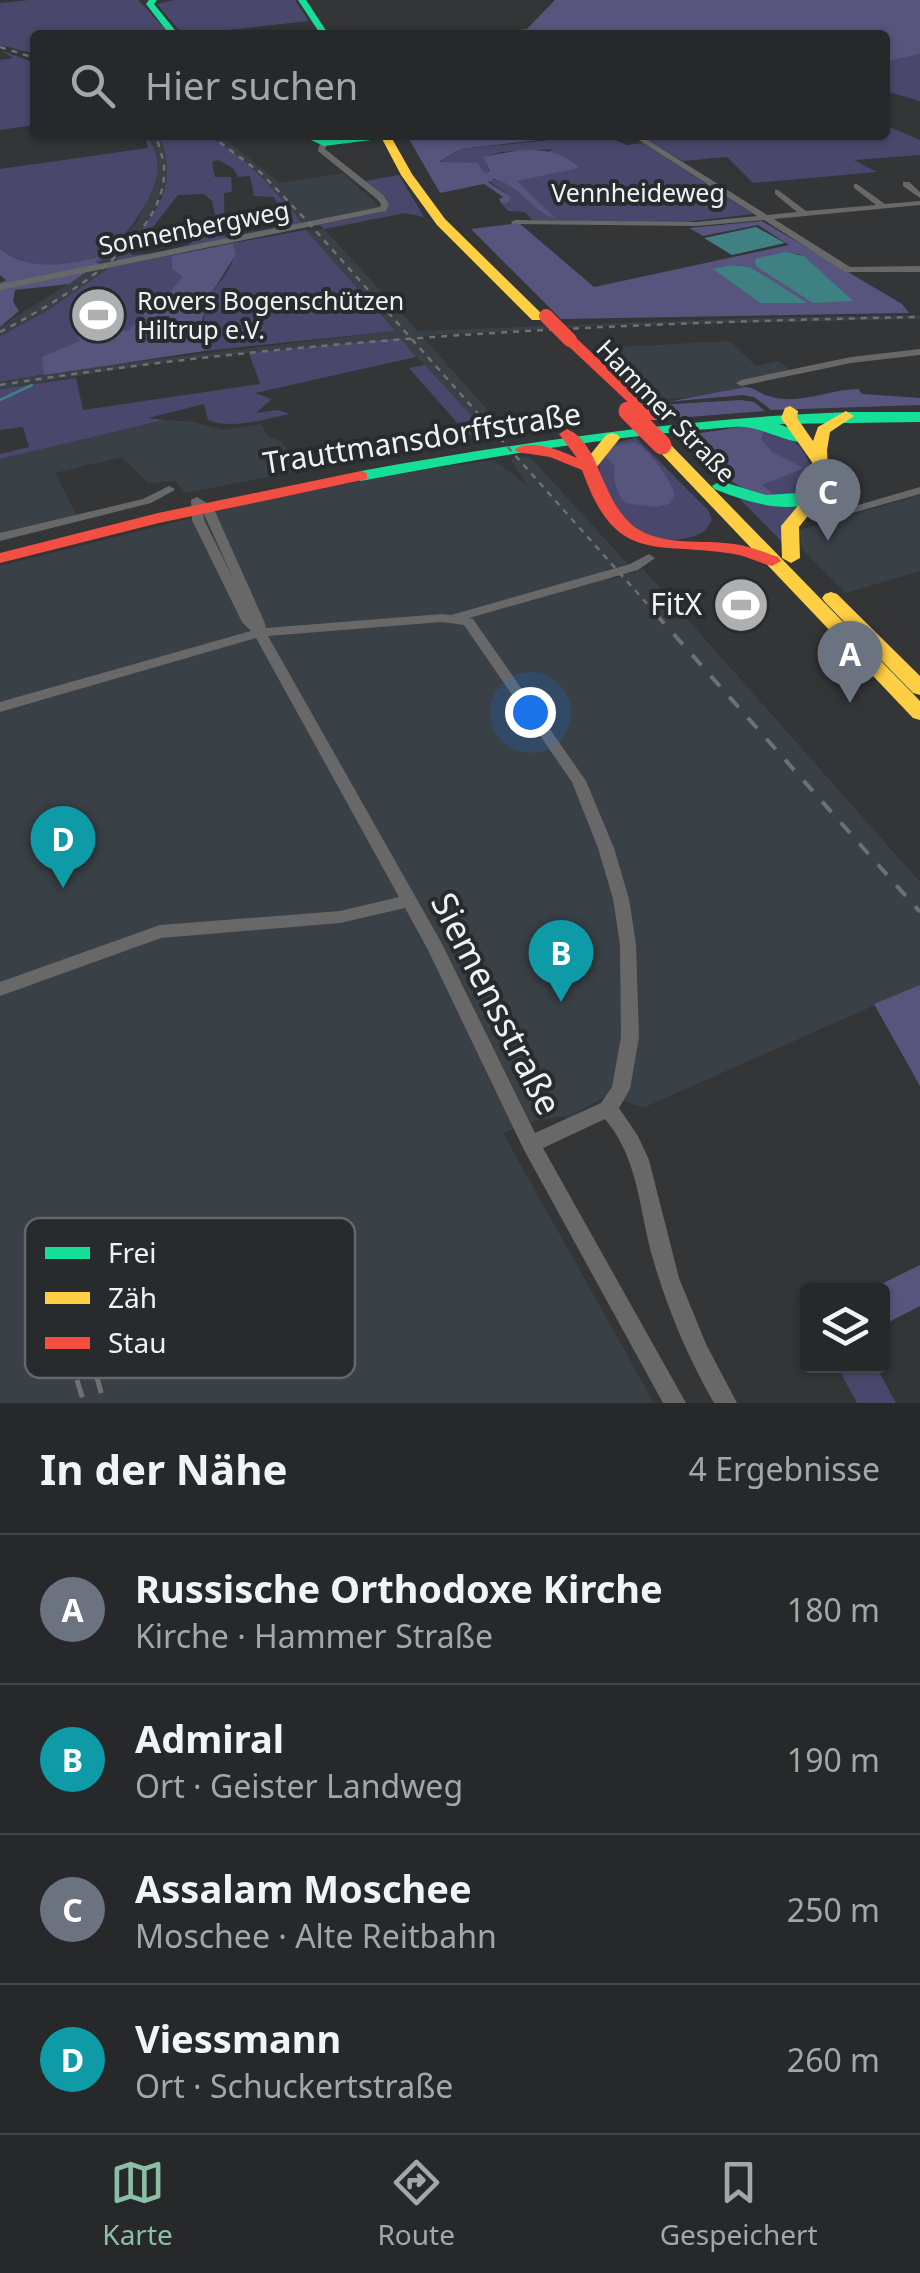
<!DOCTYPE html>
<html lang="de">
<head>
<meta charset="utf-8">
<style>
  :root { --surface:#262829; --page:#323435; --text:#f1f3f6; --muted:#a4a6a8; --line:#424446; --accent:#8abfa5 }
  body { margin:0; font-family:"Noto Sans",sans-serif; background:var(--page); color:var(--text) }
  .controls { position:absolute; right:30px; bottom:30px; display:grid; overflow:hidden; border-radius:10px; box-shadow:0 2px 8px #0004 }
  .controls button { width:90px; height:90px; display:grid; place-items:center; padding:0; border:0; border-bottom:2px solid var(--line); background:var(--surface); color:var(--text); font:50px sans-serif }
  .you { position:absolute; left:530px; top:712px; width:35px; height:35px; margin:-25px; border:8px solid #fff; border-radius:50%; background:#1a73e8; box-shadow:0 0 0 15px #1a73e833 }
  .badge { display:grid; place-items:center; width:65px; height:65px; border-radius:50%; background:var(--accent); color:#fff; font-size:32px; font-weight:700 }
  .pin { position:absolute; translate:-50% -82px; filter:drop-shadow(0 2px 5px #0008) }
  .pin::after { content:''; position:absolute; top:52px; width:35px; height:30px; background:inherit; clip-path:polygon(0 0,100% 0,50% 100%) }
  .list { margin:0; padding:0; list-style:none }
  h2 { display:flex; justify-content:space-between; align-items:center; height:130px; margin:0; padding:0 40px; font-size:42px }
  h2 small { font-size:32px; font-weight:400; color:var(--muted) }
  .list li { display:grid; grid-template-columns:65px 1fr auto; gap:30px; align-items:center; box-sizing:border-box; height:150px; padding:0 40px; border-top:2px solid var(--line) }
  .list b { display:block; font-size:38px; white-space:nowrap }
  .list p { margin:0; font-size:32px; white-space:nowrap; color:var(--muted) }
  .list em { font-size:32px; font-style:normal; color:var(--muted) }
  .icon { flex:none; width:55px; height:55px; fill:none; stroke:currentColor; stroke-width:2; stroke-linecap:round; stroke-linejoin:round }
  .map { position:relative; flex:none; width:920px; height:1403px; overflow:hidden }
  .search { position:absolute; background:var(--surface); box-shadow:0 2px 8px #0004; left:30px; right:30px; top:30px; height:110px; display:flex; align-items:center; gap:25px; box-sizing:border-box; padding:0 35px; border-radius:10px; color:var(--muted); font-size:38px }
  .sheet { height:730px; background:var(--surface) }
  nav { display:flex; justify-content:space-around; align-items:center; box-sizing:border-box; height:140px; border-top:2px solid var(--line); background:var(--surface); font-size:28px; color:var(--muted) }
  nav a { display:grid; justify-items:center; gap:5px }
  nav .on { color:var(--accent) }
  .map>svg:first-child { display:block }
  .built { fill:#394046 }
  .green { fill:#49486c; fill-rule:evenodd }
  .forest { fill:#57557d; fill-rule:evenodd }
  .water { fill:#3f8183 }
  .lines { fill:none; stroke-linecap:round; stroke-linejoin:round }
  .stream { stroke:#3f8183; stroke-width:2.5 }
  .street { fill:#686868; fill-rule:evenodd }
  .fast { fill:#16e098; fill-rule:evenodd }
  .slow { fill:#ffcf43; fill-rule:evenodd }
  .jam { fill:#f24e42; fill-rule:evenodd }
  .rail-far2 { stroke:#6e7071; stroke-width:2.5; stroke-dasharray:6 6; stroke-linecap:butt }
  .rail-far1 { stroke:#6e7071; stroke-width:4; stroke-dasharray:14 14; stroke-linecap:butt }
  .rail { stroke:#6e7071; stroke-width:5; stroke-dasharray:18 18; stroke-linecap:butt }
  .jam-bridge-far1 { stroke:#f24e42; stroke-width:14 }
  .jam-bridge { stroke:#f24e42; stroke-width:19 }
  .labels { text-anchor:middle; stroke-width:8; stroke-linejoin:round; paint-order:stroke }
  .far-street-label { font-size:25px; fill:#eff1f3; stroke:#282b2e }
  .far-poi-label { font-size:25px; fill:#eff1f3; stroke:#282b2e; text-anchor:start }
  .street-label { font-size:30px; fill:#eff1f3; stroke:#282b2e }
  .poi-label { font-size:30px; fill:#eff1f3; stroke:#282b2e; text-anchor:end }
  .near-street-label { font-size:35px; fill:#eff1f3; stroke:#282b2e }
  .key { fill:#282b2e; stroke:#646669; stroke-width:2.5 }
  .key-label { font-size:28px; fill:#eff1f3 }
</style>
</head>
<body>
<div class="map">
<svg width="920" height="1403" viewBox="0 0 920 1403">
  <rect width="100%" height="100%" fill="#333537"/>
  <path class="built" d="M148,135H161L168,168L167,184L142,232L117,259L99,263L137,221L152,192L155,159Z
    M204,135H220L280,183L343,173L380,207L305,225L259,177Z
    M324,229L418,331L749,318L920,315V319L598,326L422,336L506,431L488,434L399,338L170,361L0,389V382L74,369L394,331L306,230Z
    M110,267L47,311L0,336V327L86,272Z
    M730,341L756,366L778,361L790,370L740,381L745,387L704,396L655,400L600,348Z
    M164,420L190,421L225,430L261,424L268,436L281,441L304,470L185,493L176,481L148,483L122,457L55,473L77,516L0,535V459Z
    M529,456L628,564L605,570L612,579L643,569L920,882V985L643,1108L608,1095L570,1116L540,1119L503,1133L654,1403H0V566L263,500L420,470L494,460L528,486L510,459Z
    M920,495V571L846,593L802,549L799,530Z"/>
  <path class="green" d="M29,0H138L171,35H35L32,53L0,45V3Z
    M175,0H295L309,21L183,35L157,4Z
    M0,50L35,63V125L0,130V60L13,58Z
    M920,54V101L885,91V62Z
    M885,125L920,140V155L854,160L877,172L753,183L727,157L683,161L640,135H885Z
    M145,135C182,176 127,233 99,263L94,262L95,257C68,271 25,268 0,249V169L148,148Z
    M159,135C173,135 193,132 206,136C241,150 281,198 305,226L159,253L190,244L215,215L212,201L204,194L178,195L131,255L147,254L114,263C146,220 184,195 159,135ZM218,160L233,168L238,177L250,176L254,196L274,197L287,225L225,237L224,193L232,192L231,177H215L212,162Z
    M602,135L627,145L643,143L753,214L677,223L532,220L525,212L508,211L501,203L507,202L505,192L487,180C519,177 530,207 554,219L516,180L552,149L501,152L484,157L490,174H484L474,163H439L460,149Z
    M399,175L424,217L405,213L324,229L319,225L383,212L389,203L365,181Z
    M306,230L395,331L204,351C207,334 200,320 208,302C215,283 241,264 233,243Z
    M204,249L179,297L74,369L0,382V336L47,311L110,267Z
    M400,338L416,357L255,393L272,399L256,413L278,410L290,414C264,419 233,430 208,420L204,404L148,418L164,420L0,459V454L29,447L23,427L0,430V389L76,378L83,410L260,384L249,353Z
    M425,365L488,434L468,435L409,368Z
    M747,426C793,437 802,436 816,483L801,501L786,546L733,492L764,502L731,481L688,435Z
    M636,438L708,510L712,520L705,531C654,559 601,515 599,462L615,443Z
    M837,1366H876L896,1403H857Z"/>
  <path class="forest" d="M555,0H920V54L885,62V35H476L527,29Z
    M452,135H583L460,149L439,162L477,163L485,174L490,171L483,157C518,150 552,142 579,168L517,181L556,219C534,213 522,186 494,179L488,182L511,197L507,203H501L499,199L503,197L484,184L440,193L409,139Z
    M762,221L902,304L909,313L561,319L471,229L519,223L594,287L789,245L758,225L703,236L689,228ZM798,254L804,256L852,301L757,263ZM732,265L750,267L804,303H760L715,270Z
    M233,243L236,254L208,299L202,320L204,351L44,375L42,357L80,341L78,338L96,327L128,331L144,315L141,299L164,298L183,277L172,269V256Z
    M0,249C30,272 67,265 99,257L95,262L99,263L69,284L15,290L13,302L19,311L0,327V283L6,280L0,275Z
    M746,387C756,388 760,394 769,396C798,406 830,389 858,389L862,394L920,398V405L771,410L754,397L743,395L667,402Z
    M741,400L754,402L765,411L676,418L658,405Z
    M747,426L764,430L761,439L772,452L804,468L762,485L775,496C735,497 713,461 688,435Z
    M635,442C653,455 666,473 675,494L669,504L657,507L625,503C617,493 612,479 615,467L605,455L614,446Z
    M920,985V1086L874,1004Z
    M920,1265V1306L883,1325L882,1290H869Z"/>
  <path class="water" d="M756,227L785,243L732,255L704,238Z
    M785,252L804,256L853,301L813,303L756,266L755,259Z
    M732,265L750,267L807,303H760L713,269Z"/>
  <g class="lines">
    <path class="stream" d="M0,400L32,385"/>
    <path class="street" d="M395,135H419L398,138Z
      M631,135H640L767,215L797,212L775,194V190H778L806,211L876,205L854,188V184H857L885,204L920,201V205L774,219L850,267L920,266V272H845L764,220L697,226L512,224L511,222L515,220L697,222L757,216Z
      M324,141L328,143L325,149L383,195L389,204L386,211L0,290V284L380,207L381,204L377,199L318,151L320,143Z
      M903,182H909L920,192V198L903,186Z
      M920,349V355L851,363L741,386L736,383L741,380L851,357Z
      M169,486L175,489L173,491L151,503L0,541V533L143,499Z
      M920,487V494L838,517L832,514L834,512Z
      M197,497L213,507L264,621L266,628L442,614L451,615L630,564L649,554L655,558L638,570L469,618L473,619L586,781L614,848L629,899L636,944L639,1037L630,1089L619,1108L638,1136L649,1160L679,1278L706,1344L737,1403H714C688,1358 667,1308 653,1259C639,1211 639,1159 605,1119L543,1148L686,1403H663L524,1150L428,950L405,908L340,923L161,938L0,996V982L160,925L340,911L399,897L256,638L0,712V702L251,631L242,622L192,520L191,500ZM203,512L233,578L204,520ZM442,622L464,625L572,782L598,848L613,899L620,944L621,1037L612,1087L601,1103L535,1133L441,942L268,636Z"/>
    <path class="fast" d="M149,0H157L154,4L179,35H170L146,4Z
      M298,0H306L329,35H321Z
      M300,135H314L325,140L403,136L324,146Z
      M850,412H920V422L779,424L808,436V442C789,445 761,425 734,427C608,436 484,458 361,481L353,476L361,471C523,442 685,418 850,412Z
      M720,481L766,495L814,492L822,497C793,518 745,501 714,489L712,486Z"/>
    <path class="slow" d="M380,135H390L412,174L445,219L542,314V320H532L437,225L401,175Z
      M790,406L798,411L797,418L813,441L818,427L846,411L854,416L830,432L827,450L829,489L799,527L800,558L791,563L782,558L781,526L813,488L812,462L781,418L785,408Z
      M612,433L618,435L620,438L596,468H584L582,465L606,435Z
      M662,440L668,442L920,701V720L913,718L656,448V442Z
      M831,592L837,594L920,676V695L913,693L825,602L822,598L825,594Z"/>
    <path class="jam" d="M565,337H575L657,414V420H647L565,343Z
      M567,429C601,443 600,502 636,528C665,547 702,539 734,544C749,546 764,552 778,557L781,561L772,566C759,563 747,556 734,554C654,541 616,566 582,470L550,457L517,452L515,449C532,439 559,450 577,458L559,434Z
      M361,471L367,473V479L159,523L0,563V553L158,513Z"/>
    <path class="rail-far2" d="M0,47L35,58
      M210,135L261,173L306,220L657,615
      M0,332C55,303 170,240 164,166C163,156 158,145 156,135
      M0,385C305,337 611,323 920,317"/>
    <path class="rail-far1" d="M655,613L920,912"/>
    <path class="rail" d="M87,1341L104,1403
      M77,1380L84,1403"/>
    <path class="jam-bridge-far1" d="M546,316L570,340"/>
    <path class="jam-bridge" d="M628,411L662,445"/>
  </g>
  <defs>
    <g id="stadium-disc" transform="scale(2.875)"><circle r="9.5" fill="#adafb1" stroke="#282b2e"/><path d="M0-5a6.5 5 0 1 0 0 10a6.5 5 0 1 0 0-10ZM-3.5-1.8h7v3.6h-7Z" fill="#fff"/></g>
  </defs>
  <g fill-rule="evenodd">
    <use href="#stadium-disc" x="98" y="315"/>
    <use href="#stadium-disc" x="741" y="605"/>
  </g>
  <g class="labels">
    <g class="far-street-label">
      <text x="638" y="202">Vennheideweg</text>
      <text transform="translate(194 228) rotate(-11)" y="9">Sonnenbergweg</text>
      <text transform="translate(666 411) rotate(46)" y="9">Hammer Straße</text>
    </g>
    <g class="far-poi-label">
      <text x="137" y="310">Rovers Bogenschützen<tspan x="137" dy="29">Hiltrup e.V.</tspan></text>
    </g>
    <g class="street-label">
      <text transform="translate(422 439) rotate(-9)" y="10">Trauttmansdorffstraße</text>
    </g>
    <g class="poi-label">
      <text x="702" y="615">FitX</text>
    </g>
    <g class="near-street-label">
      <text transform="translate(496 1004) rotate(63)" y="12">Siemensstraße</text>
    </g>
  </g>
  <rect x="25" y="1218" width="330" height="160" rx="15" class="key"/>
  <rect x="45" y="1247" width="45" height="12" fill="#16e098"/>
  <rect x="45" y="1292" width="45" height="12" fill="#ffcf43"/>
  <rect x="45" y="1337" width="45" height="12" fill="#f24e42"/>
  <g class="key-label">
    <text x="108" y="1263">Frei</text>
    <text x="108" y="1308">Zäh</text>
    <text x="108" y="1353">Stau</text>
  </g>
</svg>
<div class="controls">
<button><svg class="icon" aria-label="layers" viewBox="0 0 24 24"><path d="M12 4l9 5-9 5-9-5zM3 14l9 5 9-5"/></svg></button>
</div>
<div class="you"></div>
<div class="pin badge" style="left:850px;top:703px;background:#6b7280">A</div>
<div class="pin badge" style="left:561px;top:1002px;background:#0f9aa8">B</div>
<div class="pin badge" style="left:828px;top:541px;background:#6b7280">C</div>
<div class="pin badge" style="left:63px;top:888px;background:#0f9aa8">D</div>
<div class="search"><svg class="icon" aria-label="search" viewBox="0 0 24 24"><circle cx="10" cy="10" r="6"/><path d="M15 15l6 6"/></svg>Hier suchen</div>
</div>
<section class="sheet">
<h2>In der Nähe<small>4 Ergebnisse</small></h2>
<ul class="list">
<li><span class="badge" style="background:#6b7280">A</span><div><b>Russische Orthodoxe Kirche</b><p>Kirche · Hammer Straße</p></div><em>180 m</em></li>
<li><span class="badge" style="background:#0f9aa8">B</span><div><b>Admiral</b><p>Ort · Geister Landweg</p></div><em>190 m</em></li>
<li><span class="badge" style="background:#6b7280">C</span><div><b>Assalam Moschee</b><p>Moschee · Alte Reitbahn</p></div><em>250 m</em></li>
<li><span class="badge" style="background:#0f9aa8">D</span><div><b>Viessmann</b><p>Ort · Schuckertstraße</p></div><em>260 m</em></li>
</ul>
</section>
<nav>
<a class="on"><svg class="icon" aria-label="map" viewBox="0 0 24 24"><path d="M3 6l6-2 6 2 6-2v14l-6 2-6-2-6 2zM9 4v14M15 6v14"/></svg>Karte</a>
<a><svg class="icon" aria-label="directions" viewBox="0 0 24 24"><path d="M12 3l9 9-9 9-9-9zM9 14v-3h6M13 9l2 2-2 2"/></svg>Route</a>
<a><svg class="icon" aria-label="saved" viewBox="0 0 24 24"><path d="M7 4h10v16l-5-4-5 4z"/></svg>Gespeichert</a>
</nav>
</body>
</html>
